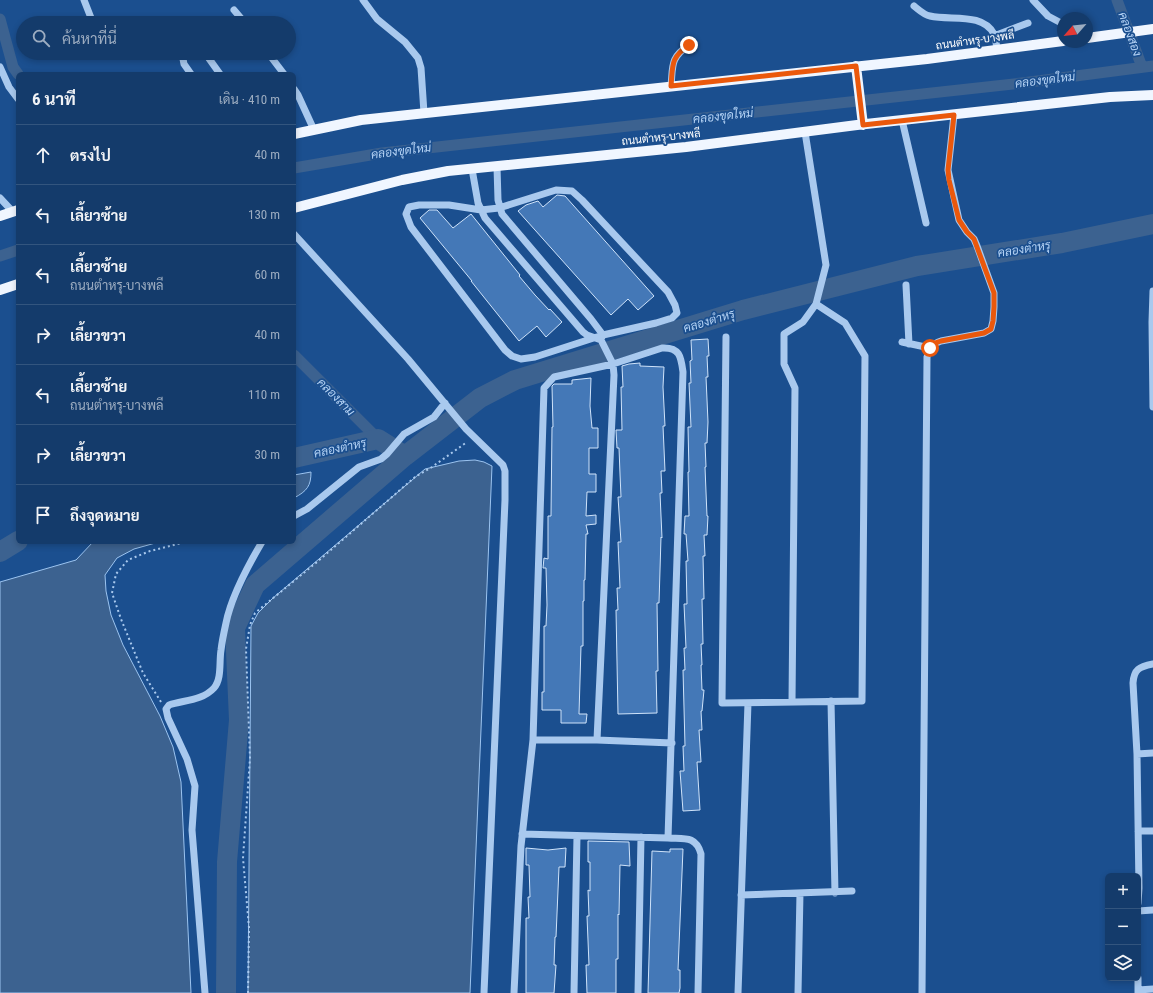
<!DOCTYPE html>
<html lang="th">
<head>
<meta charset="utf-8">
<style>
  :root { --surface:#143b6b; --page:#214673; --text:#f1f3f6; --muted:#9dadc1; --line:#33557e }
  body { margin:0; font-family:"Roboto Condensed",Sarabun,sans-serif; background:var(--page); color:var(--text) }
  .controls { position:absolute; right:12px; bottom:12px; display:grid; overflow:hidden; border-radius:6px; box-shadow:0 2px 6px #0003 }
  .controls button { width:36px; height:36px; display:grid; place-items:center; padding:0; border:0; border-bottom:1px solid var(--line); background:var(--surface); color:var(--text); font:20px sans-serif }
  .compass { position:absolute; left:1057px; top:12px; width:36px; height:36px; border-radius:50%; background:var(--surface); box-shadow:0 2px 6px #0003; rotate:242deg }
  .stop { position:absolute; width:12px; height:12px; margin:-9px; border:3px solid #ea580c; border-radius:50%; background:#fff }
  .stop.end { background:#ea580c; border-color:#fff; box-shadow:0 1px 4px #0008 }
  .list { margin:0; padding:0; list-style:none }
  h2 { display:flex; justify-content:space-between; align-items:center; height:52px; margin:0; padding:0 16px; font-size:17px }
  h2 small { font-size:13px; font-weight:400; color:var(--muted) }
  .list li { display:grid; grid-template-columns:26px 1fr auto; gap:12px; align-items:center; box-sizing:border-box; height:60px; padding:0 16px; border-top:1px solid var(--line) }
  .list b { display:block; font-size:15px; white-space:nowrap }
  .list p { margin:0; font-size:13px; white-space:nowrap; color:var(--muted) }
  .list em { font-size:13px; font-style:normal; color:var(--muted) }
  .icon { flex:none; width:22px; height:22px; fill:none; stroke:currentColor; stroke-width:2; stroke-linecap:round; stroke-linejoin:round }
  .map { position:relative; flex:none; width:1153px; height:993px; overflow:hidden }
  .search { position:absolute; background:var(--surface); box-shadow:0 2px 6px #0003; left:16px; top:16px; width:280px; height:44px; display:flex; align-items:center; gap:10px; box-sizing:border-box; padding:0 14px; border-radius:22px; color:var(--muted); font-size:15px }
  .panel { position:absolute; background:var(--surface); box-shadow:0 2px 6px #0003; left:16px; top:72px; width:280px; height:472px; border-radius:6px }
  .map>svg:first-child { display:block }
  .water { fill:#3c6290; stroke:#9cc4f0 }
  .lines { fill:none; stroke-linecap:round; stroke-linejoin:round }
  .canal { stroke:#3c6290; stroke-width:11 }
  .river { stroke:#3c6290; stroke-width:20 }
  .building { fill:#4478b7; stroke:#cfe3fa }
  .path { stroke:#a9c9ee; stroke-width:2; stroke-dasharray:2 3; stroke-linecap:butt }
  .minor { stroke:#a9c9ee; stroke-width:7 }
  .major { stroke:#f0f6ff; stroke-width:10 }
  .route { stroke:#ea580c; stroke-width:5 }
  .labels { text-anchor:middle; stroke-width:3.5; stroke-linejoin:round; paint-order:stroke }
  .street-label { font-size:11px; fill:#fff; stroke:#1b4f8f }
  .water-label { font-size:12px; font-style:italic; fill:#b5d3f5; stroke:#1b4f8f }
</style>
</head>
<body>
<div class="map">
<svg width="1153" height="993" viewBox="0 0 1153 993">
  <rect width="100%" height="100%" fill="#1b4f8f"/>
  <path class="water" d="M475,460L484,462L492,466L470,993H248L251,626L258,613L273,598L425,469L459,461Z
    M311,472C311,486 307,491 294,498V475Z
    M93,542H159L134,549L117,558L105,575L106,591L111,615L123,645L160,716L173,747L181,782L191,993H0V582L76,560Z"/>
  <g class="lines">
    <path class="canal" d="M1117,0L1142,67
      M0,19L13,67L18,74
      M294,168L382,153L1022,83L1153,66
      M0,256L18,250
      M294,355L378,439"/>
    <path class="river" d="M294,458L378,439L405,456
      M0,552L18,541
      M226,993L227,862L239,720L235,628L255,585L405,456L480,398L515,380L743,310L917,266L1062,243L1153,224"/>
  </g>
  <path class="building" d="M557,195L565,196L654,296L638,310L628,299L611,315L518,211L526,205L538,201L543,207Z
    M429,210H437L453,228L471,214L520,275L519,276L535,295L549,310L550,309L562,322L546,337L537,326L519,341L471,281H472L420,218Z
    M708,339L709,356H707L708,377H706L708,422L707,443H705L706,467H705L707,516H708L707,535H704L705,556H703L704,599H702L703,644H701L702,665H701L702,690H704L702,711H701L702,730H699L701,762H697L700,810L683,811L680,771H684L683,746H685L683,670H685L684,648H686L684,604H687L686,561H688L686,534H684L685,516H689L688,472H689L688,427H691L689,383H691L690,361L692,360L691,340Z
    M640,363V366L664,367L663,387L665,426H663L665,471H661L662,493H660L662,538L661,537L659,603H657L658,671H656L657,713L618,714L616,610H618L617,588H620L618,542H621L618,497H621L620,474L619,448H617L616,430H622L621,387H623L622,366L629,364Z
    M591,378L590,406L592,428H598V448H589V474H596V492H587L586,516L596,515V524L586,525L588,534H586L585,580H584V601H583V646H581L579,714H587L586,723H561V710H542V692H544V626H546L547,605L546,568H543L544,558L548,559V516H551L552,427H553L552,386L554,384H572V380Z
    M588,841L629,842L630,866L620,865L619,915L618,914V959H616V993H587L586,965H589L587,916H589L588,890L590,891V862H588Z
    M526,848L548,850L566,848L565,867H559L556,937H555L554,965H556L554,993H526V918H529L528,897H530L529,865H526Z
    M670,849H683L678,970H680V988L679,993H648L652,851L670,852Z"/>
  <g class="lines">
    <path class="path" d="M161,702L143,673L121,619L112,593L116,574L128,560L150,551L186,542
      M248,993L249,928L243,858L250,758L246,649L250,625L255,613L317,562L415,477L432,467L467,442"/>
    <path class="minor" d="M84,0L93,23
      M363,0L377,19L405,42L418,58L421,68L424,113
      M1033,0L1048,16L1063,24
      M914,6C919,10 924,15 930,16C951,21 982,12 994,34C996,38 996,44 997,49
      M234,10L245,23
      M994,36L1028,23
      M186,53L183,55V59L184,64L191,74
      M205,53L220,74
      M268,53L284,74
      M0,67L9,87L18,99
      M671,86C673,65 670,58 689,45
      M294,89L298,95L314,130
      M902,120L926,223
      M497,167L498,200L502,214L591,319L603,335L601,339
      M472,169L478,203L485,218L583,332L587,335L601,340L613,364L614,375L597,740
      M556,190L572,191L582,200L668,292L675,305L677,313L672,318L656,323L603,335L535,357L521,359L512,356L505,350L411,227L406,214L409,207L419,205H449L481,210L499,208Z
      M0,198L13,212
      M294,234L408,359L466,429L503,465L505,471V500L484,993
      M906,285L909,344
      M1153,291L1152,322L1153,407
      M726,337L722,703L862,701L865,356L845,323L816,304
      M902,342L930,348
      M294,516L307,509L359,467L381,459L387,454L404,434L434,417L445,403
      M831,701L835,893
      M792,702L795,388L784,364V334L803,322L816,304L826,265L805,132
      M533,740H597L672,743
      M1137,754L1153,753
      M1138,831H1153
      M522,834L668,838C683,839 696,835 701,854L698,993
      M741,895L852,891
      M1138,903L1139,888L1137,754L1133,683C1134,669 1139,667 1153,664
      M1138,911L1153,910
      M1138,978V993
      M1138,990L1153,989
      M205,993L192,830L195,786L187,759L168,718L166,709L169,705C184,700 202,701 214,688C222,679 219,662 221,650C222,641 224,632 226,623C231,598 249,564 262,542
      M514,993L521,846L533,740L544,388L554,377L613,364L662,348C680,347 681,357 683,372L668,838
      M574,993L577,836
      M638,993L641,837
      M738,993L748,703
      M798,993L800,893
      M922,993L927,357C930,348 932,344 941,341L984,333L991,329L993,321L994,307V293L977,246L974,239L967,232L959,220L948,170L954,115"/>
    <path class="major" d="M1087,38L1153,29
      M856,66L863,125
      M294,134L361,120L927,59L1063,41
      M294,208L402,180L448,171L686,147L857,125L1110,97L1153,95
      M0,216L18,210
      M0,290L18,284"/>
  </g>
  <g class="lines">
    <path class="route" d="M689,45C670,58 673,65 671,86L856,66L863,125L954,115L948,170L949,180L959,220L967,232L974,239L994,293V307L993,321L991,329L984,333L941,341L935,343L930,348"/>
  </g>
  <g class="labels">
    <g class="street-label">
      <text transform="translate(975 40) rotate(-8)" y="4">ถนนตำหรุ-บางพลี</text>
      <text transform="translate(661 137) rotate(-6)" y="4">ถนนตำหรุ-บางพลี</text>
    </g>
    <g class="water-label">
      <text transform="translate(1130 34) rotate(70)" y="4">คลองสอง</text>
      <text transform="translate(1045 80) rotate(-7)" y="4">คลองขุดใหม่</text>
      <text transform="translate(723 116) rotate(-6)" y="4">คลองขุดใหม่</text>
      <text transform="translate(401 151) rotate(-7)" y="4">คลองขุดใหม่</text>
      <text transform="translate(1024 249) rotate(-9)" y="4">คลองตำหรุ</text>
      <text transform="translate(709 321) rotate(-17)" y="4">คลองตำหรุ</text>
      <text transform="translate(336 397) rotate(45)" y="4">คลองสาม</text>
      <text transform="translate(340 448) rotate(-12)" y="4">คลองตำหรุ</text>
    </g>
  </g>
</svg>
<div class="controls">
<button>+</button>
<button>−</button>
<button><svg class="icon" aria-label="layers" viewBox="0 0 24 24"><path d="M12 4l9 5-9 5-9-5zM3 14l9 5 9-5"/></svg></button>
</div>
<svg class="compass" viewBox="-18 -18 36 36"><path d="M0-13l5 13h-10z" fill="#e53935"/><path d="M0 13l5-13h-10z" fill="#9dadc1"/></svg>
<div class="stop" style="left:930px;top:348px"></div>
<div class="stop end" style="left:689px;top:45px"></div>
<div class="search"><svg class="icon" aria-label="search" viewBox="0 0 24 24"><circle cx="10" cy="10" r="6"/><path d="M15 15l6 6"/></svg>ค้นหาที่นี่</div>
<section class="panel">
<h2>6 นาที<small>เดิน · 410 m</small></h2>
<ul class="list">
<li><svg class="icon" aria-label="ahead" viewBox="0 0 24 24"><path d="M12 20V5M6 11l6-6 6 6"/></svg><div><b>ตรงไป</b></div><em>40 m</em></li>
<li><svg class="icon" aria-label="left" viewBox="0 0 24 24"><path d="M17 20v-9H6M10 6l-5 5 5 5"/></svg><div><b>เลี้ยวซ้าย</b></div><em>130 m</em></li>
<li><svg class="icon" aria-label="left" viewBox="0 0 24 24"><path d="M17 20v-9H6M10 6l-5 5 5 5"/></svg><div><b>เลี้ยวซ้าย</b><p>ถนนตำหรุ-บางพลี</p></div><em>60 m</em></li>
<li><svg class="icon" aria-label="right" viewBox="0 0 24 24"><path d="M7 20v-9h11M14 6l5 5-5 5"/></svg><div><b>เลี้ยวขวา</b></div><em>40 m</em></li>
<li><svg class="icon" aria-label="left" viewBox="0 0 24 24"><path d="M17 20v-9H6M10 6l-5 5 5 5"/></svg><div><b>เลี้ยวซ้าย</b><p>ถนนตำหรุ-บางพลี</p></div><em>110 m</em></li>
<li><svg class="icon" aria-label="right" viewBox="0 0 24 24"><path d="M7 20v-9h11M14 6l5 5-5 5"/></svg><div><b>เลี้ยวขวา</b></div><em>30 m</em></li>
<li><svg class="icon" aria-label="arrive" viewBox="0 0 24 24"><path d="M6 21V4h12l-3 4 3 4H6"/></svg><div><b>ถึงจุดหมาย</b></div></li>
</ul>
</section>
</div>
</body>
</html>
